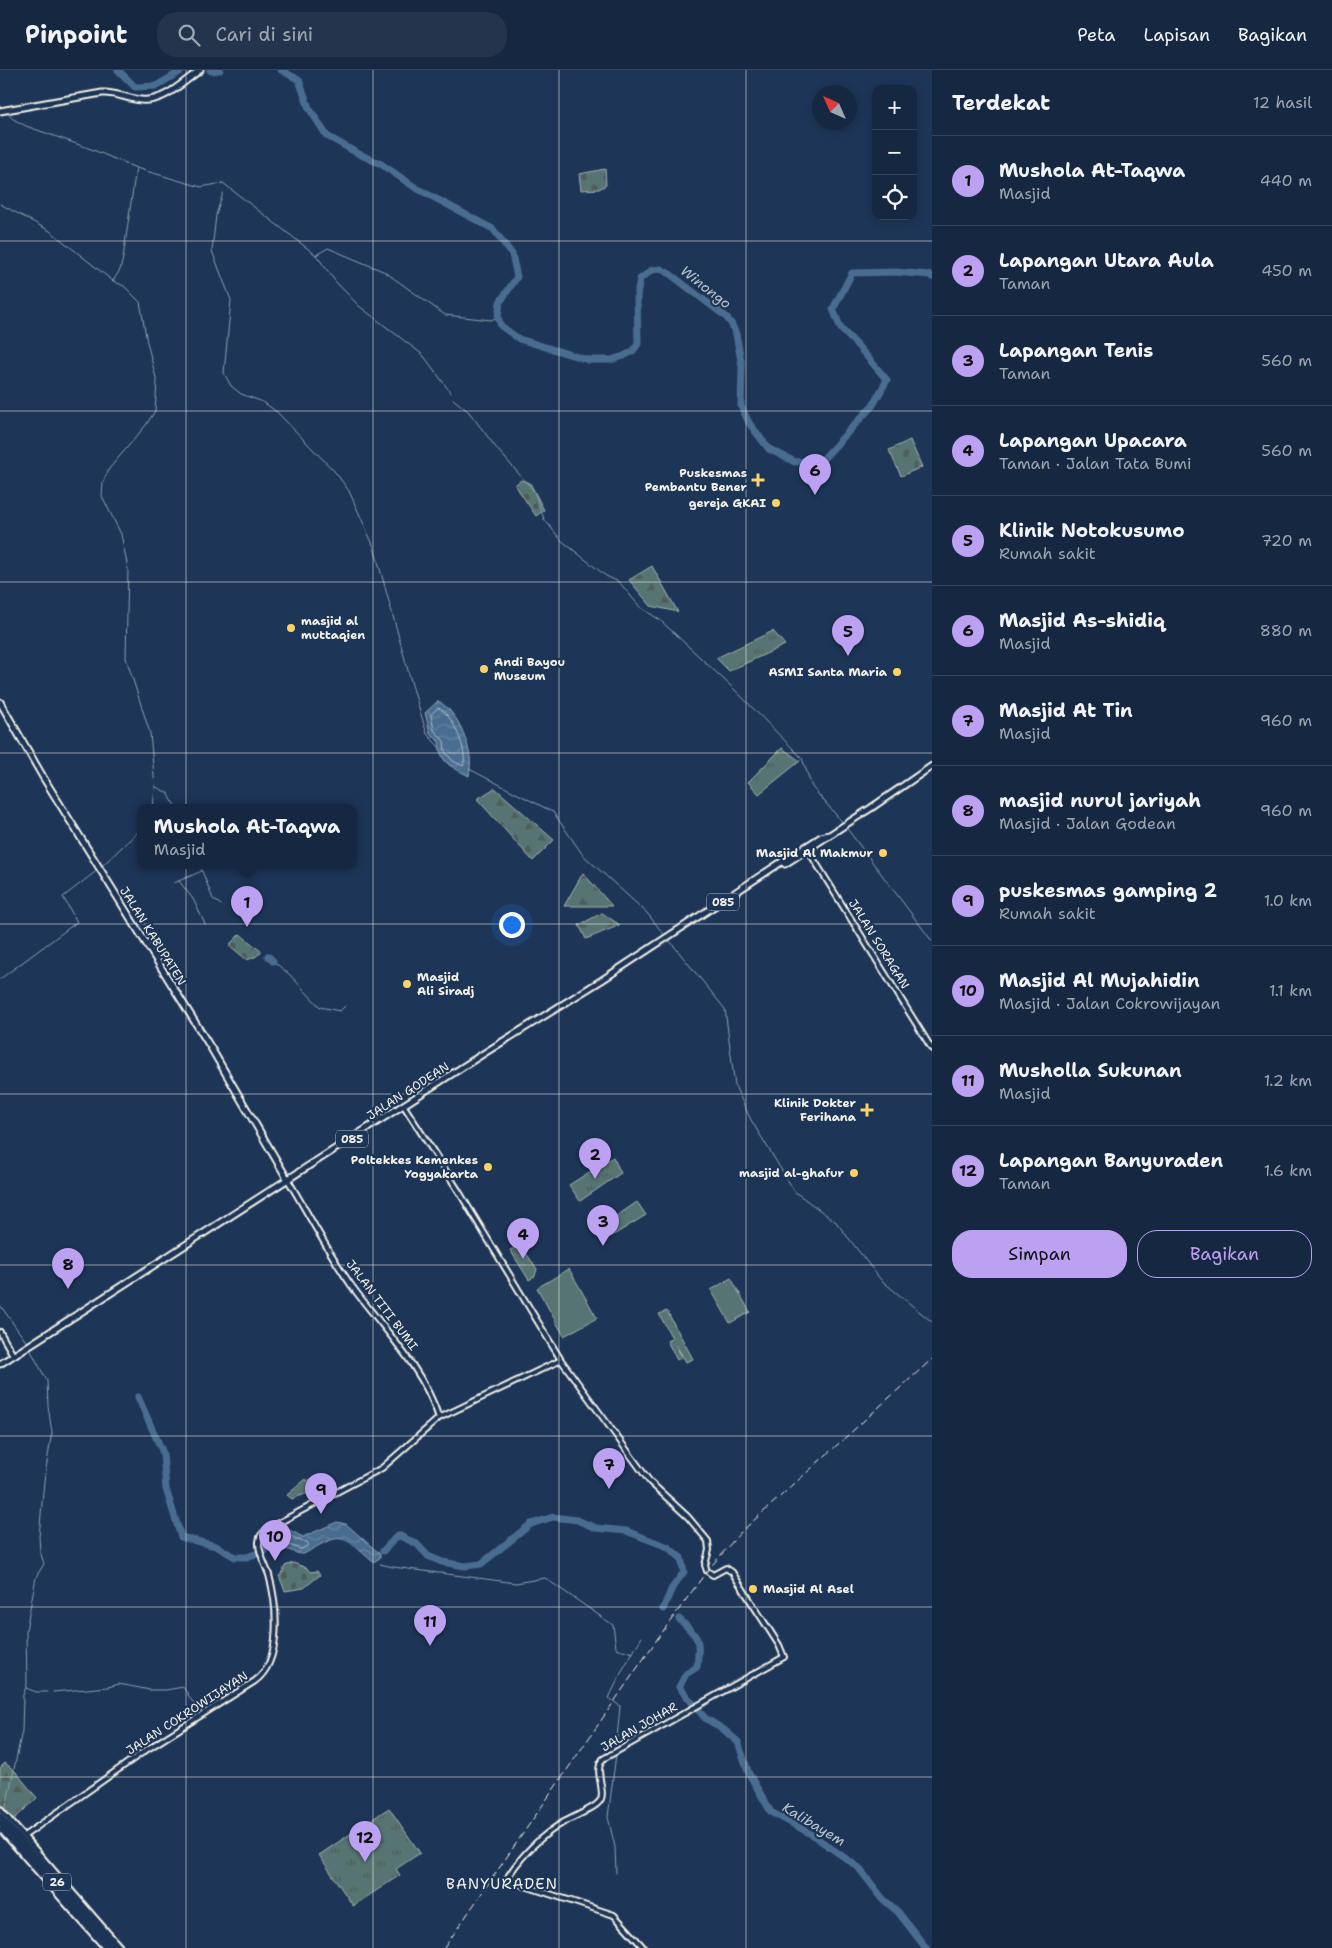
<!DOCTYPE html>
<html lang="id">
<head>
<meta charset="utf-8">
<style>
  :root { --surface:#162841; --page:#23344c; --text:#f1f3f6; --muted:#9ea6b1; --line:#35445a; --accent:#bca0f2 }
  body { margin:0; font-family:"Shantell Sans",sans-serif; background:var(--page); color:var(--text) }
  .controls { position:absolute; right:15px; top:15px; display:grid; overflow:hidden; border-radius:10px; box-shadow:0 2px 8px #0003 }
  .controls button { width:45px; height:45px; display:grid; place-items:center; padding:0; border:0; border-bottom:1px solid var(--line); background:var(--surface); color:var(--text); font:25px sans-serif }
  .compass { position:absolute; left:812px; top:15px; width:45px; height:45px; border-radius:50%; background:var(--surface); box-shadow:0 2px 8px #0003; rotate:315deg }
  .you { position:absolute; left:511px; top:854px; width:18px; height:18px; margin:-12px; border:4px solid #fff; border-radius:50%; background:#1a73e8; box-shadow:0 0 0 8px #1a73e833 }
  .badge { display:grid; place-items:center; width:32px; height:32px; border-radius:50%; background:var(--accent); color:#111; font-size:16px; font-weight:700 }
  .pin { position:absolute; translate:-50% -41px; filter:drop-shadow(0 1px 2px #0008) }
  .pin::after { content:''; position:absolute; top:26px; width:18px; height:15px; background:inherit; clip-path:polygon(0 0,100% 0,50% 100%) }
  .popup { position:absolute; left:137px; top:734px; width:220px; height:65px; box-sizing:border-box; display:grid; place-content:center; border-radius:10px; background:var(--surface); filter:drop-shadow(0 1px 4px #0005); font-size:16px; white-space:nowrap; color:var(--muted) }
  .popup b { font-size:19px; color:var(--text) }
  .popup::after { content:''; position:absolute; left:50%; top:100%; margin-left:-10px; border:10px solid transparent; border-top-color:var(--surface) }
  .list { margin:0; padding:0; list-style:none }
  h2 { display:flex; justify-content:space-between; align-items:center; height:65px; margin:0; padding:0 20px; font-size:21px }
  h2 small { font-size:16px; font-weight:400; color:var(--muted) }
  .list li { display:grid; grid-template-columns:32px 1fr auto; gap:15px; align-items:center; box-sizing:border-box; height:90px; padding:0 20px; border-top:1px solid var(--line) }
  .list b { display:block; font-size:19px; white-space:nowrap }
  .list p { margin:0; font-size:16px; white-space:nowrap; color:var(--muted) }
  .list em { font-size:16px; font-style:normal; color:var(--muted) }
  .actions { display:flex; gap:10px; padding:15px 20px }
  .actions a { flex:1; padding:11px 0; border:1px solid var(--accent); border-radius:20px; text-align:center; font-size:18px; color:var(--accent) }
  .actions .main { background:var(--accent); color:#111 }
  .icon { flex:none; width:28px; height:28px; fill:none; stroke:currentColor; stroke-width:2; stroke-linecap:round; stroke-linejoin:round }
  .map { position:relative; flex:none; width:932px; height:1878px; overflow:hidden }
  header { display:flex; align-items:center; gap:30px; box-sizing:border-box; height:70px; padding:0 25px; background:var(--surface); border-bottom:1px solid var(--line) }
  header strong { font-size:24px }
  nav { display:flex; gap:28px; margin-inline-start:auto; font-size:18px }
  .search { width:350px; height:45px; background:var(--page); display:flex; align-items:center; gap:12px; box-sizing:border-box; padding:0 18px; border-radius:20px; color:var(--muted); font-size:19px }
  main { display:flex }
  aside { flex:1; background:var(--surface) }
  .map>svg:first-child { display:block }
  .grass { fill:#577472; stroke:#a6b2ad }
  .forest { fill:url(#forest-firs); stroke:#a6b2ad }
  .cemetery { fill:url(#cemetery-stones); stroke:#a6b2ad }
  .park { fill:url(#park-tufts); stroke:#a6b2ad }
  .water { fill:url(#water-waves); stroke:#8ea2b4 }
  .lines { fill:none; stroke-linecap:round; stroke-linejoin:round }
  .shore { stroke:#b0bcc5; stroke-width:1 }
  .stream { stroke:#8ea2b4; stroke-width:1 }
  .river { stroke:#4a6d91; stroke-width:7 }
  .minor-casing { stroke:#f4f1e8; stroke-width:8 }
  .major-casing { stroke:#f4f1e8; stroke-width:9 }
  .highway-casing { stroke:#f4f1e8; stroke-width:9 }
  .minor { stroke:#1d3557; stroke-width:4 }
  .major { stroke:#1d3557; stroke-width:5 }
  .highway { stroke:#1d3557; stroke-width:5.5 }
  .rail { stroke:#f4f1e8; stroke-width:1; stroke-dasharray:8 4; stroke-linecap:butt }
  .grid { fill:none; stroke:#f4f1e8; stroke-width:1; stroke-opacity:0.55 }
  .poi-dot { fill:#ffd166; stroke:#1d3557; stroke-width:2 }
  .labels { text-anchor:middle; stroke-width:4.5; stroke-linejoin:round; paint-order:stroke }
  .shield { fill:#1d3557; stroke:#b4b9bc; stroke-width:1 }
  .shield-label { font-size:11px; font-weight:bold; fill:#f4f1e8 }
  .poi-label { font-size:12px; font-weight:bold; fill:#f4f1e8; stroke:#1d3557; text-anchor:end }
  .street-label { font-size:12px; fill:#f4f1e8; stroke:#1d3557 }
  .water-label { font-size:14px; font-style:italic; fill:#b8c3ca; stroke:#1d3557 }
  .quarter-label { font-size:15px; letter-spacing:1px; fill:#f4f1e8; stroke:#1d3557 }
</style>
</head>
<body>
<header>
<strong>Pinpoint</strong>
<div class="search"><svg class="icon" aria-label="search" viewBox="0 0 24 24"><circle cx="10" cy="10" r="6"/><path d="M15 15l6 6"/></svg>Cari di sini</div>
<nav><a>Peta</a><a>Lapisan</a><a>Bagikan</a></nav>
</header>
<main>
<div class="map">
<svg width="932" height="1878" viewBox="0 0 932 1878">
  <defs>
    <pattern id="forest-firs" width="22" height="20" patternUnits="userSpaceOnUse" patternTransform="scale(1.25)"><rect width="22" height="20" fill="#577472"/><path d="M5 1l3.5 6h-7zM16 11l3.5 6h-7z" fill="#4f5c5a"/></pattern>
    <pattern id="cemetery-stones" width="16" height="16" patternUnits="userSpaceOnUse" patternTransform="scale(1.25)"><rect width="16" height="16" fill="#577472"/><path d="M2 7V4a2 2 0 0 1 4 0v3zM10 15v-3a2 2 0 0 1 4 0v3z" fill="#4f5c5a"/></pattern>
    <pattern id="park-tufts" width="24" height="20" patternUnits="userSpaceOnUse" patternTransform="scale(1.25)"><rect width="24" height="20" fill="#577472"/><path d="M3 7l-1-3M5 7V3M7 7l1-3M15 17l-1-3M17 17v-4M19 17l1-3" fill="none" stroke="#4f5c5a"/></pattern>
    <pattern id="water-waves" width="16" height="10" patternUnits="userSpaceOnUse" patternTransform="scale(1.25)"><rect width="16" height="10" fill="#4a6d91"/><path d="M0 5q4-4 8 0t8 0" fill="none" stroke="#6582a0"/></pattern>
  </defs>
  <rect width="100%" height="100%" fill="#1d3557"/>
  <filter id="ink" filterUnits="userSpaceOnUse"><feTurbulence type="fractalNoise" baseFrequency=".02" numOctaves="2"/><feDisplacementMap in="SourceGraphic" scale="10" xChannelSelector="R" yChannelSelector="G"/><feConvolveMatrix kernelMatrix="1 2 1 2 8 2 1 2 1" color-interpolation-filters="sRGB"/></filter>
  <g filter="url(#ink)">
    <path class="grass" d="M569,1199L597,1248L564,1266L537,1218Z
      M731,1208L750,1242L730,1253L711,1220Z
      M667,1241L693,1289L686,1292L676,1275L682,1287L677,1290L667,1271L672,1268L659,1244Z"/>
    <path class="forest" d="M652,496L678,542L651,536L629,510Z
      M495,718L554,770L533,791L477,729Z
      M583,803L612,836H564Z
      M602,843L620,855L586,869L579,855Z
      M5,1693L15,1701L37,1728L13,1750L0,1735V1698Z"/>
    <path class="cemetery" d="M605,99L606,115L599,119L581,120L579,104Z
      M910,370L922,397L901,406L889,380Z
      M521,410L530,413L544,440L536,446L515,415Z
      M240,864L262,882L255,887L247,890L229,875Z
      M316,1406L318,1414L308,1423L292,1429L287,1425L306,1409L307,1411Z
      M293,1493L307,1498L310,1502L317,1501L320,1505L304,1518L285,1521L279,1506L282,1504L285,1496Z"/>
    <path class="park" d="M773,561L785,575L729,601L716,588Z
      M782,678L800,691L759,724L748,712Z
      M613,1087L621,1103L580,1131L569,1115Z
      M637,1132L646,1145L607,1169L599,1158Z
      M516,1177L524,1180L537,1199L535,1206L529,1210L510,1180Z
      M389,1738L420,1783L396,1799L400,1805L353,1836L319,1785Z"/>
    <path class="water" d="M438,631C456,641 467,666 470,687C471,693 470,700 469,706C452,697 440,694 439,672L430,663L425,643Z
      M337,1452L346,1454L380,1484V1488L373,1492C341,1464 343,1461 304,1484C296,1485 289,1478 280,1478C273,1478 267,1481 260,1482L262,1477L268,1475L269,1466C285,1455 287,1459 303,1467Z"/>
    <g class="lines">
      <path class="shore" d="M438,638C452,641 469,684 463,696L453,691L445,682L444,671L434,660L431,645Z
        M282,1464C291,1464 298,1472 307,1472L309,1475L301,1479L283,1473H275L274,1469Z"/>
      <path class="stream" d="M6,42L13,49L26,56L91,79L136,98L201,117L223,113
        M223,113L316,185L335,211L359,236L423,285L451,323
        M223,123L216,145L212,181L231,230L224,303L231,316L241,324L263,332L277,342L336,403L349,421L374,477L412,615L427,664L440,678
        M0,134L50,161L113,211L120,200L123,188L136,98
        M316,185L328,178L385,202L445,245L491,250L498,247
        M113,211L124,216L140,232L147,272L157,312L155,341L146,355L109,399L103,412L102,426L121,464L128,499L126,588L150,663L155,717L153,738
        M453,329L469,342L497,379L534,421L544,449L561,470L606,506L619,512L640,537L660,550L733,618L802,688L812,717L843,753
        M469,699L553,742L583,785L647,843L666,867
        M156,717L168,723L176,738
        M845,756L932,871
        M102,796L141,759
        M202,801L213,829L221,835
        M179,811L193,829L205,854
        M174,813L202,801L200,796
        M669,870L725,939L735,1016L751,1050L795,1122L836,1152L881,1210L932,1252
        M273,891L289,904L320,937L340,941L345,936
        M0,909L77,852L63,827L99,799
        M0,1235L27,1273
        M380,1494L393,1497L516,1513L545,1508L613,1555L616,1578L633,1583
        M26,1618L36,1622H47
        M53,1622L108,1617L119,1614L150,1620H166L183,1617C190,1626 192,1638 205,1638
        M616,1680L620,1636L609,1628L623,1599L642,1567
        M616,1684L608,1747L615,1777L616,1803
        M6,1737L22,1661L23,1625L27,1614L26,1560L36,1507L44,1494L40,1481L39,1467L44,1411L52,1362L48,1336L47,1311L29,1277"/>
      <path class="river" d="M118,0L135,17L156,16L183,0
        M210,0L211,1L220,0
        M281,0L299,10L309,38L327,66L359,84L381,94L416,118L493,159L512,184L517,207L500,232L498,247L501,256L519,269L588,290H611L624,286L633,281L638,274L637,226L640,209L652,200L661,199L670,204L725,246L731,253L736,264L742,296L741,336L749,353L769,379L795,392L823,389L873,335L887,310L857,275L841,259L833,239L852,203L896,202L930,205L932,207
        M268,886L273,891
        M138,1327L159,1374
        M161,1378L163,1384L166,1419L181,1467L216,1476L235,1487H247L266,1480
        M383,1481L398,1465L417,1474L428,1486L442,1492L465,1496L481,1494L531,1454L553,1447L577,1450L596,1458L626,1461L668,1477L681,1488L684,1502L672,1518L663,1539
        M679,1549C700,1569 700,1567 697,1597L686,1604L679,1617L705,1648L723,1659L738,1672L749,1704L771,1742L811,1764L858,1797L883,1829L898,1842L926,1878"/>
      <g class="minor-casing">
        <path id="minor" d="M808,780L932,979
          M404,1036L458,1120L561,1290L650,1412L688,1447L708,1471L709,1480L705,1495L707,1501L713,1505L726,1498L732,1502L779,1575L784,1587L603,1689C592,1702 609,1724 598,1733C594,1738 572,1748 564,1752C542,1765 523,1784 509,1805L508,1808L510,1811L614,1845L644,1878
          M288,1110C309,1145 328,1182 351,1215C383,1259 422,1296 439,1348
          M0,1262L13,1285
          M0,1739L121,1878
          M0,1759L105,1878
          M24,1766L146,1680L255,1611C283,1591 277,1534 269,1505C266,1496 258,1482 259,1472C259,1466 263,1463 267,1459L382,1398L439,1348L561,1290"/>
      </g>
      <g class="major-casing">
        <path id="major" d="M0,41L102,23C116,22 127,29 141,30C163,33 183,12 200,0
          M0,632L43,707L211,978L288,1110
          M785,794L871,738L932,696
          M0,1294L486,982L602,910L780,793L821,767L829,765"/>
      </g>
      <g class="highway-casing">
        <path id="highway" d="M0,1746L116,1878
          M0,1753L110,1878"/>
      </g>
      <use href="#minor" class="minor"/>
      <use href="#major" class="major"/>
      <use href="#highway" class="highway"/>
      <path class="rail" d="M444,1878L658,1568L707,1501L740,1463L932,1289"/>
    </g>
  </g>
  <path class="grid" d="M186,0V1878M373,0V1878M559,0V1878M746,0V1878M0,171H932M0,341H932M0,512H932M0,683H932M0,854H932M0,1024H932M0,1195H932M0,1366H932M0,1537H932M0,1707H932"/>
  <g class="poi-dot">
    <path d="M755.5 402.5h5v5h5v5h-5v5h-5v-5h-5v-5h5z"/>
    <circle cx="776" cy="433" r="5"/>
    <circle cx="291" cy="558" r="5"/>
    <circle cx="484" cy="599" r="5"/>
    <circle cx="897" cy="602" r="5"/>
    <circle cx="883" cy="783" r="5"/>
    <circle cx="407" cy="914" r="5"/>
    <path d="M864.5 1032.5h5v5h5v5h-5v5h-5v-5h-5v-5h5z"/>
    <circle cx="488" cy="1097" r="5"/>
    <circle cx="854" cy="1103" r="5"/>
    <circle cx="753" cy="1519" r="5"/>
  </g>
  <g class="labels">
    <g class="shield">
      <rect x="707" y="823.5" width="32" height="17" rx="4"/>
      <rect x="336" y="1060.5" width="32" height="17" rx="4"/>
      <rect x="43" y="1803.5" width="28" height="17" rx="4"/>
    </g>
    <g class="shield-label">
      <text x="723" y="836">085</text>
      <text x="352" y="1073">085</text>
      <text x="57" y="1816">26</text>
    </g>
    <g class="poi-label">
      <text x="747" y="407">Puskesmas<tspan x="747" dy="14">Pembantu Bener</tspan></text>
      <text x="766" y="437">gereja GKAI</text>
      <text x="301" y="555" text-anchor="start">masjid al<tspan x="301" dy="14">muttaqien</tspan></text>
      <text x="494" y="596" text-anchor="start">Andi Bayou<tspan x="494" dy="14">Museum</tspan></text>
      <text x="887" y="606">ASMI Santa Maria</text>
      <text x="873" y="787">Masjid Al Makmur</text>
      <text x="417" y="911" text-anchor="start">Masjid<tspan x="417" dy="14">Ali Siradj</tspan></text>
      <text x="856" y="1037">Klinik Dokter<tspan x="856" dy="14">Ferihana</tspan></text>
      <text x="478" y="1094">Poltekkes Kemenkes<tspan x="478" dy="14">Yogyakarta</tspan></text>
      <text x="844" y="1107">masjid al-ghafur</text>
      <text x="763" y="1523" text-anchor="start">Masjid Al Asel</text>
    </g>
    <g class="street-label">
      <text transform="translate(153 866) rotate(58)" y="4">JALAN KABUPATEN</text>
      <text transform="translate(879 874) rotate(58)" y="4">JALAN SORAGAN</text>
      <text transform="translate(408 1021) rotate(-33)" y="4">JALAN GODEAN</text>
      <text transform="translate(382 1235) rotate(53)" y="4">JALAN TITI BUMI</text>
      <text transform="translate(187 1643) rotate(-33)" y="4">JALAN COKROWIJAYAN</text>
      <text transform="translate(639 1657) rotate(-30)" y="4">JALAN JOHAR</text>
    </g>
    <g class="water-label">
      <text transform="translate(706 217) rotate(38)" y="5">Winongo</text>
      <text transform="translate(814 1754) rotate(31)" y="5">Kalibayem</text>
    </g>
    <g class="quarter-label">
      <text x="502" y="1819">BANYURADEN</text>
    </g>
  </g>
</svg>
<div class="controls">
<button>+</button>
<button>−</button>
<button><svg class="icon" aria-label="locate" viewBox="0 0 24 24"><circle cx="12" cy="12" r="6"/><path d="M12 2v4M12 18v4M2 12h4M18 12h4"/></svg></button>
</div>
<svg class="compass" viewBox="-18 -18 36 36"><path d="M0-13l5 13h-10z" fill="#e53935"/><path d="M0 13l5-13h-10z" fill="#9ea6b1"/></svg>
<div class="you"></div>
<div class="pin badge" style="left:247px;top:857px">1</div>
<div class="popup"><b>Mushola At-Taqwa</b>Masjid</div>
<div class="pin badge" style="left:595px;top:1109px">2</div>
<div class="pin badge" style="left:603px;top:1176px">3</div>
<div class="pin badge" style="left:523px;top:1189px">4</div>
<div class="pin badge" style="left:848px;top:586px">5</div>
<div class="pin badge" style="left:815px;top:425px">6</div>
<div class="pin badge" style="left:609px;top:1419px">7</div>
<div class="pin badge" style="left:68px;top:1219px">8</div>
<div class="pin badge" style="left:321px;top:1444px">9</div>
<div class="pin badge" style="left:275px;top:1491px">10</div>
<div class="pin badge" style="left:430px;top:1576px">11</div>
<div class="pin badge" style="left:365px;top:1792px">12</div>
</div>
<aside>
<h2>Terdekat<small>12 hasil</small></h2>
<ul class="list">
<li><span class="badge">1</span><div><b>Mushola At-Taqwa</b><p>Masjid</p></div><em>440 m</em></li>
<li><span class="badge">2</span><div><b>Lapangan Utara Aula</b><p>Taman</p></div><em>450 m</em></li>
<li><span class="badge">3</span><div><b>Lapangan Tenis</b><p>Taman</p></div><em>560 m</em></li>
<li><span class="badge">4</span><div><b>Lapangan Upacara</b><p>Taman · Jalan Tata Bumi</p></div><em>560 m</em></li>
<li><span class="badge">5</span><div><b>Klinik Notokusumo</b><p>Rumah sakit</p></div><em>720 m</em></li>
<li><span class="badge">6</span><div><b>Masjid As-shidiq</b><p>Masjid</p></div><em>880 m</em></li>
<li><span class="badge">7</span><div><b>Masjid At Tin</b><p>Masjid</p></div><em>960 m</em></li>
<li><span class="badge">8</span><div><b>masjid nurul jariyah</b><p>Masjid · Jalan Godean</p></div><em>960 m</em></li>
<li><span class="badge">9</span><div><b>puskesmas gamping 2</b><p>Rumah sakit</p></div><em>1.0 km</em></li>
<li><span class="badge">10</span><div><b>Masjid Al Mujahidin</b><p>Masjid · Jalan Cokrowijayan</p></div><em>1.1 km</em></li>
<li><span class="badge">11</span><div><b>Musholla Sukunan</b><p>Masjid</p></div><em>1.2 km</em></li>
<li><span class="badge">12</span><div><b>Lapangan Banyuraden</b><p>Taman</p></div><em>1.6 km</em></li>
</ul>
<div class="actions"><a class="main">Simpan</a><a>Bagikan</a></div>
</aside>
</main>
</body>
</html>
